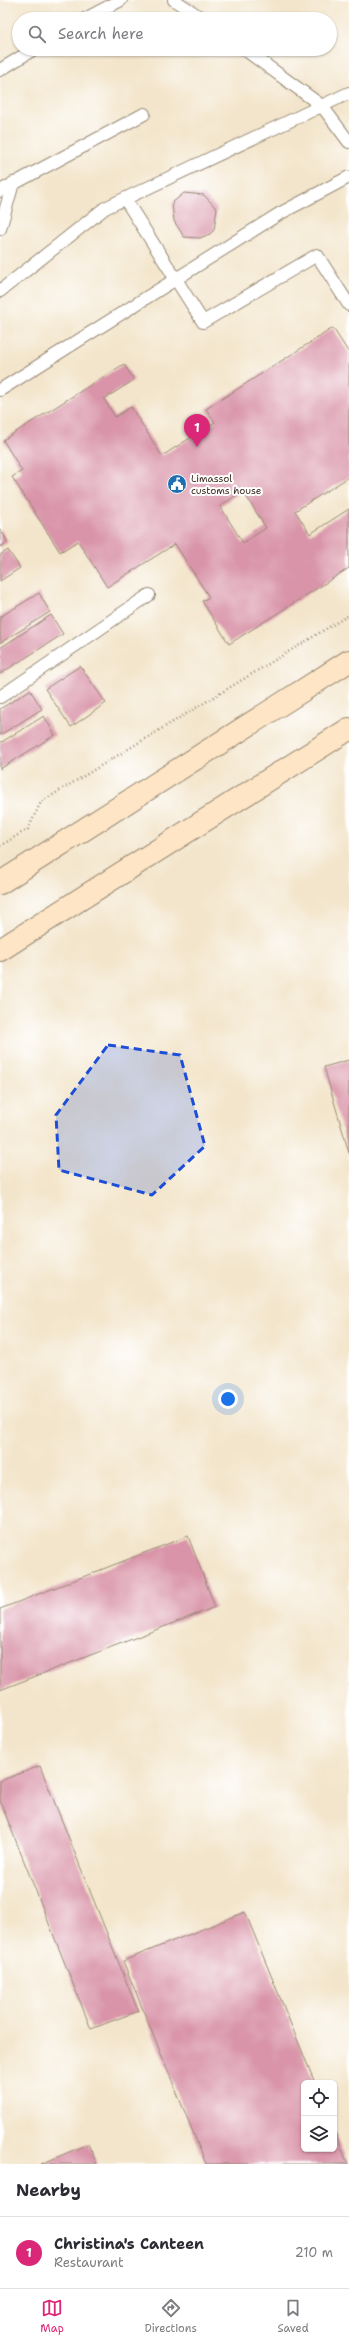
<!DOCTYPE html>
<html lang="en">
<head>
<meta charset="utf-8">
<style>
  :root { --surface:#fff; --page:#f7f7f7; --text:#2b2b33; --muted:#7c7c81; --line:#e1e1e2; --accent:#db2777 }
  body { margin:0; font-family:"Shantell Sans",sans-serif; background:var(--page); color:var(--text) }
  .controls { position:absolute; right:12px; bottom:12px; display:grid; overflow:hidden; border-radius:6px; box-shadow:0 1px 3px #0004 }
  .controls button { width:36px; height:36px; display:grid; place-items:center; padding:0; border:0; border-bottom:1px solid var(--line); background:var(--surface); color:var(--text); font:20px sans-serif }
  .you { position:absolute; left:228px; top:1399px; width:14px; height:14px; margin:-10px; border:3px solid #fff; border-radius:50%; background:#1a73e8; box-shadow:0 0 0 6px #1a73e833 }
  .badge { display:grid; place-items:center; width:26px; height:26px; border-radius:50%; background:var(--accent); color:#fff; font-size:13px; font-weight:700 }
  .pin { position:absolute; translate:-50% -33px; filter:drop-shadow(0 1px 2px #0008) }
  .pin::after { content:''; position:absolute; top:21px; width:14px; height:12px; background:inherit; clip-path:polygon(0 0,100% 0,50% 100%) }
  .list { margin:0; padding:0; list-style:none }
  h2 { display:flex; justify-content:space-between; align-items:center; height:52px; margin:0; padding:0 16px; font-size:17px }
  h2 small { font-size:13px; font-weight:400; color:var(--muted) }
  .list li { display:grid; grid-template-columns:26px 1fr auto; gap:12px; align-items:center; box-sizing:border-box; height:72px; padding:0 16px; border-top:1px solid var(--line) }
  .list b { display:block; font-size:15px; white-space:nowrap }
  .list p { margin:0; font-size:13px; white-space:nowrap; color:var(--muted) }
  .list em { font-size:13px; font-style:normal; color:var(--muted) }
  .icon { flex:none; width:22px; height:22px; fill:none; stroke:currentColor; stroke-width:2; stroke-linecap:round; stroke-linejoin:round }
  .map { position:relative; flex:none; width:349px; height:2164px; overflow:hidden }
  .search { position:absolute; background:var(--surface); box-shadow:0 1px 3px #0004; left:12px; right:12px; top:12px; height:44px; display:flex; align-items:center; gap:10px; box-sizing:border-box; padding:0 14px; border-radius:22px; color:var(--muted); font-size:15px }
  .sheet { height:124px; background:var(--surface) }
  nav { display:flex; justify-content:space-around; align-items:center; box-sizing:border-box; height:56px; border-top:1px solid var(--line); background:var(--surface); font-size:11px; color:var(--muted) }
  nav a { display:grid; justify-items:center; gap:2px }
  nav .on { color:var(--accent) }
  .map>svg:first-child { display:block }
  .building { fill:#d994a9; fill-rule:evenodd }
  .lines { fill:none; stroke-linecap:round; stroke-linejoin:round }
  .lane-casing { stroke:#978874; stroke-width:14 }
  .secondary-casing { stroke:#978874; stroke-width:24 }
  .path { stroke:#978874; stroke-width:2.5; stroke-dasharray:1 3; stroke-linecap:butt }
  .lane { stroke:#fff; stroke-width:12 }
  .secondary { stroke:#fee5c5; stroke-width:22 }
  .marked { fill:#1d4ed8; fill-opacity:0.2; stroke:#1d4ed8; stroke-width:3; stroke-dasharray:8 5; stroke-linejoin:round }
  .labels { text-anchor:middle; stroke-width:4; stroke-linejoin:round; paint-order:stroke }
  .poi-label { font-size:10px; fill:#3b2a1e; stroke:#fff; text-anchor:start }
</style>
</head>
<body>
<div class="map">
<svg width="349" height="2164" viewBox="0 0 349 2164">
  <rect width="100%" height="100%" fill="#fff"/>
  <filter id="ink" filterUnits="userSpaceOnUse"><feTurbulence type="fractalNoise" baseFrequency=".025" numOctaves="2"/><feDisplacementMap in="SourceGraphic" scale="8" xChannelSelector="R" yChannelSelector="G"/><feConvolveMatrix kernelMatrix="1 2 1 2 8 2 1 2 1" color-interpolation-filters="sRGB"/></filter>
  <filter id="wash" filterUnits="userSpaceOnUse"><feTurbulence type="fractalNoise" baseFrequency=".012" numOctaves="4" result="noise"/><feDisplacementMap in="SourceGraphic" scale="16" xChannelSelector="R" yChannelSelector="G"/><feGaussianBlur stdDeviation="0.9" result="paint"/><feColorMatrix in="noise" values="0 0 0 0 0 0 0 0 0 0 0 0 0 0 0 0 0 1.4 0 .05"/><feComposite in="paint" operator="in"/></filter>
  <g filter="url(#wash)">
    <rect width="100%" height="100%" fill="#f3e5cb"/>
    <g id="blocks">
      <path class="building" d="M184,193L204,195L217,209L214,230L210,234L200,238L184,237L174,221L172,203Z
        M333,328L349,353V477L295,511L310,534L349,509V568L229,644L202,601L209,597L175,544L107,587L78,541L60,552L12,477L22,471L3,440L124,364L134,380L104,399L115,417L131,407L162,456L215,422L206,409ZM243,491L266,528L243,543L220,506Z
        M0,529L8,542L0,547Z
        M8,550L20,568L0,581V555Z
        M39,593L50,612L0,643V617Z
        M51,615L63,634L0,674V648Z
        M80,666L106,703L71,727L45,689Z
        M30,690L42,709L0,735V709Z
        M44,716L55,735L0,769V743Z
        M349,1060V1153L324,1067Z
        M188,1536L215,1607L0,1690V1609Z
        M40,1766L138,2011L91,2029L0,1801V1781Z
        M245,1912L315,2083H304V2149H334V2130L348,2164H206L123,1961Z
        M88,2144L97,2164H41Z"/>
    </g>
  </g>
  <g filter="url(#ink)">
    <use href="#blocks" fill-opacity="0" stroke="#978874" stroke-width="1"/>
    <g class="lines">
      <g class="lane-casing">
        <path id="lane" d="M174,0L203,19
          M85,19L121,0
          M244,49L322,106L349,142
          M0,70L34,49
          M0,191L144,114
          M125,199L203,322L317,255L349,305
          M0,229L13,183
          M0,291L105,208L349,93
          M0,390L279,214L349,177
          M0,697L149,595"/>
      </g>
      <g class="secondary-casing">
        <path id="secondary" d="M0,883L349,661
          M0,950L349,729"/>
      </g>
      <path class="path" d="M0,846L28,829L41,802L349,615"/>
      <use href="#lane" class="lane"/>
      <use href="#secondary" class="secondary"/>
    </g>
  </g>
  <path class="marked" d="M108,1045L180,1055L205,1146L152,1195L59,1170L56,1115Z"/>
  <defs>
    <g id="civic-disc" transform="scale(1)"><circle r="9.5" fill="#1f6fb2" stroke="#fff"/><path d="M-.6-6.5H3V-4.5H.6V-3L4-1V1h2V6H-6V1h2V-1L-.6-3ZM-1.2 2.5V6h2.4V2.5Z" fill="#fff"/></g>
  </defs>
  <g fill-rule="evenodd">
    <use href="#civic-disc" x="177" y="484"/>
  </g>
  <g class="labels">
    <g class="poi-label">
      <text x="191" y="482">Limassol<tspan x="191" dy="12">customs house</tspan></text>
    </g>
  </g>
</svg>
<div class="controls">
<button><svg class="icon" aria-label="locate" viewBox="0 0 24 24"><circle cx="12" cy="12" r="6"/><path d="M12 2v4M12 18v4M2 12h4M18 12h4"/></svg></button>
<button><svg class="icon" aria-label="layers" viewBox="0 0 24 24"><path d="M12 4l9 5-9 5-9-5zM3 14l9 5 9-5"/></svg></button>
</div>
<div class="you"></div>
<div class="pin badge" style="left:197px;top:447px">1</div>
<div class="search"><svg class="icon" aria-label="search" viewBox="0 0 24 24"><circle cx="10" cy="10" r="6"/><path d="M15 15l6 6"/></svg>Search here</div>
</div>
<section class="sheet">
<h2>Nearby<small></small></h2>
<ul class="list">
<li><span class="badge">1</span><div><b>Christina's Canteen</b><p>Restaurant</p></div><em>210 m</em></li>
</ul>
</section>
<nav>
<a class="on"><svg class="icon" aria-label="map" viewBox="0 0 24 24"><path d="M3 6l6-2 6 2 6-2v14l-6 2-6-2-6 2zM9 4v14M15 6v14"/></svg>Map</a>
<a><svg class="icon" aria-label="directions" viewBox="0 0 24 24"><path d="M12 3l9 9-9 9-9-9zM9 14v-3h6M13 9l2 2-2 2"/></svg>Directions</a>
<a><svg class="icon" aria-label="saved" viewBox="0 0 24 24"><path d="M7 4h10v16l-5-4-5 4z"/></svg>Saved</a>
</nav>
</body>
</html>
